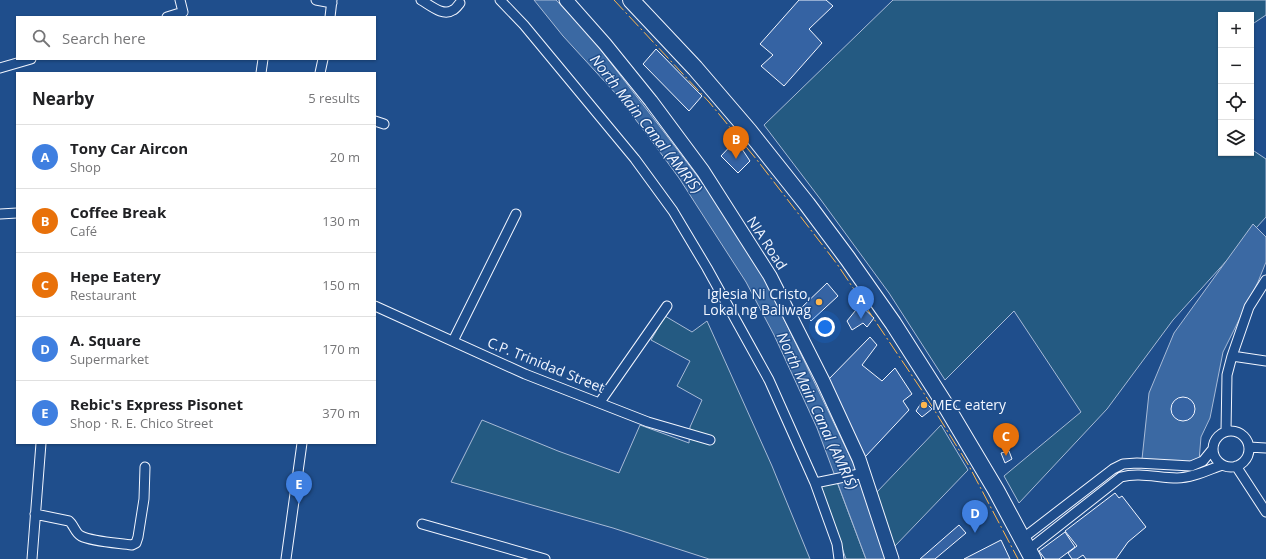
<!DOCTYPE html>
<html lang="en">
<head>
<meta charset="utf-8">
<style>
  :root { --surface:#fff; --page:#f6f6f6; --text:#202124; --muted:#757577; --line:#e0e0e0; --accent:#111827 }
  body { margin:0; font-family:"Open Sans",sans-serif; background:var(--page); color:var(--text) }
  .controls { position:absolute; right:12px; top:12px; display:grid; overflow:hidden; border-radius:0px; box-shadow:0 1px 3px #0004 }
  .controls button { width:36px; height:36px; display:grid; place-items:center; padding:0; border:0; border-bottom:1px solid var(--line); background:var(--surface); color:var(--text); font:20px sans-serif }
  .you { position:absolute; left:825px; top:327px; width:14px; height:14px; margin:-10px; border:3px solid #fff; border-radius:50%; background:#1a73e8; box-shadow:0 0 0 6px #1a73e833 }
  .badge { display:grid; place-items:center; width:26px; height:26px; border-radius:50%; background:var(--accent); color:#fff; font-size:13px; font-weight:700 }
  .pin { position:absolute; translate:-50% -33px; filter:drop-shadow(0 1px 2px #0008) }
  .pin::after { content:''; position:absolute; top:21px; width:14px; height:12px; background:inherit; clip-path:polygon(0 0,100% 0,50% 100%) }
  .list { margin:0; padding:0; list-style:none }
  h2 { display:flex; justify-content:space-between; align-items:center; height:52px; margin:0; padding:0 16px; font-size:17px }
  h2 small { font-size:13px; font-weight:400; color:var(--muted) }
  .list li { display:grid; grid-template-columns:26px 1fr auto; gap:12px; align-items:center; box-sizing:border-box; height:64px; padding:0 16px; border-top:1px solid var(--line) }
  .list b { display:block; font-size:15px; white-space:nowrap }
  .list p { margin:0; font-size:13px; white-space:nowrap; color:var(--muted) }
  .list em { font-size:13px; font-style:normal; color:var(--muted) }
  .icon { flex:none; width:22px; height:22px; fill:none; stroke:currentColor; stroke-width:2; stroke-linecap:round; stroke-linejoin:round }
  .map { position:relative; flex:none; width:1266px; height:559px; overflow:hidden }
  .search { position:absolute; background:var(--surface); box-shadow:0 1px 3px #0004; left:16px; top:16px; width:360px; height:44px; display:flex; align-items:center; gap:10px; box-sizing:border-box; padding:0 14px; border-radius:0px; color:var(--muted); font-size:15px }
  .panel { position:absolute; background:var(--surface); box-shadow:0 1px 3px #0004; left:16px; top:72px; width:360px; height:372px; border-radius:0px }
  .map>svg:first-child { display:block }
  .green { fill:#245a82; stroke:#a8bbd7 }
  .water { fill:#3b69a3; stroke:#a8bbd7 }
  .building { fill:#3563a3; stroke:#f2f6ff }
  .lines { fill:none; stroke-linecap:round; stroke-linejoin:round }
  .street-casing { stroke:#f2f6ff; stroke-width:11 }
  .secondary-casing { stroke:#f2f6ff; stroke-width:15 }
  .highway-casing { stroke:#f2f6ff; stroke-width:18 }
  .street { stroke:#1f4e8c; stroke-width:9 }
  .secondary { stroke:#1f4e8c; stroke-width:13 }
  .highway { stroke:#1f4e8c; stroke-width:16 }
  .power { stroke:#ffb74d; stroke-width:1; stroke-dasharray:14 3 2 3; stroke-linecap:butt }
  .poi-dot { fill:#ffb74d; stroke:#1f4e8c; stroke-width:1.5 }
  .labels { text-anchor:middle; stroke-width:3; stroke-linejoin:round; paint-order:stroke }
  .street-label { font-size:14px; fill:#f2f6ff; stroke:#1f4e8c }
  .poi-label { font-size:14px; fill:#f2f6ff; stroke:#1f4e8c; text-anchor:end }
  .water-label { font-size:15px; font-style:italic; fill:#f2f6ff; stroke:#1f4e8c }
</style>
</head>
<body>
<div class="map">
<svg width="1266" height="559" viewBox="0 0 1266 559">
  <rect width="100%" height="100%" fill="#1f4e8c"/>
  <path class="green" d="M893,0H1266V15L1251,25V15H1221V153H1251V149L1266,159V217L1173,320L1107,409L1019,503L1004,476L1081,412L1014,311L945,380L889,293L821,200L764,125Z
    M665,316L692,332L707,321L772,466L810,559H709L613,528L451,482L482,420L558,451L619,473L640,425L689,443L690,427L702,400L677,386L690,361L651,340Z
    M941,425L968,470L894,547L876,493Z
    M837,482L866,559H846L820,486Z"/>
  <path class="water" d="M534,0H556L590,36L664,132L710,193L762,273L854,465C864,497 877,527 885,559H866L817,428L774,335L746,282L679,178L657,148L617,95L563,36Z
    M1253,224L1266,237V262L1258,282L1223,352L1210,418L1201,437L1199,461L1186,464L1142,459L1149,393L1174,333Z"/>
  <path class="building" d="M799,0H826L833,6L809,29L822,43L784,86L761,66L773,55L760,44Z
    M656,49L702,96L689,111L643,64Z
    M736,140L750,161L738,173L721,156Z
    M827,283L838,296L811,321L800,309Z
    M860,305L874,318L867,327L863,323L852,330L847,321Z
    M870,337L877,345L862,365L882,381L895,368L912,394L903,401L909,410L865,457L827,381Z
    M1171 409a12 12 0 1 1 24 0a12 12 0 1 1-24 0Z
    M923,400L932,409L922,417L916,411Z
    M1009,451L1012,459L1005,463L1001,453Z
    M1115,493L1119,498L1122,496L1146,527L1128,542L1116,559H1086L1083,555L1077,559H1072L1068,553L1077,546L1065,531Z
    M959,525L966,533L935,559H920Z
    M1065,532L1075,547L1059,559H1045L1039,551Z
    M1001,540L1010,559H964Z"/>
  <g class="lines">
    <g class="street-casing">
      <path id="street" d="M316,0L332,3
        M421,0C430,5 443,17 453,10C456,9 458,5 460,3
        M500,0L524,25L635,159L673,211L707,268L769,380L815,483L837,544L839,559
        M167,17L183,12L180,0
        M330,17L332,0
        M0,68L31,59
        M261,73L263,59
        M320,73L323,59
        M375,121L384,124
        M0,214L17,213
        M375,306L525,374L648,422L710,440
        M453,341L516,214
        M1232,356L1266,361
        M600,402L667,306
        M1213 449a18 18 0 1 1 36 0a18 18 0 1 1-36 0Z
        M1226,431L1227,375L1232,356L1249,307L1266,280
        M1249,447L1266,448
        M1236,466L1266,512
        M815,483L864,473
        M35,514L69,521C74,525 75,533 81,536C93,542 119,543 132,545L136,543L138,537L144,499L145,467
        M422,524L545,559
        M1022,539L1113,469L1123,464L1137,463L1191,466L1203,461L1212,450
        M1028,550L1121,477C1139,472 1159,478 1177,478C1192,478 1208,470 1222,465
        M32,559L41,443
        M286,559L302,443"/>
    </g>
    <g class="secondary-casing">
      <path id="secondary" d="M566,0L605,44L651,101L703,171L770,276L823,381L859,459L892,559"/>
    </g>
    <g class="highway-casing">
      <path id="highway" d="M631,0L695,68L749,131L807,204L848,259L893,323L946,406L996,490L1033,559"/>
    </g>
    <use href="#street" class="street"/>
    <use href="#secondary" class="secondary"/>
    <use href="#highway" class="highway"/>
    <path class="power" d="M614,0L709,102L757,160L837,264L925,395L969,466L1018,559"/>
  </g>
  <g class="poi-dot">
    <circle cx="819" cy="302" r="4"/>
    <circle cx="924" cy="405" r="4"/>
  </g>
  <g class="labels">
    <g class="street-label">
      <text transform="translate(767 243) rotate(57)" y="5">NIA Road</text>
      <text transform="translate(546 365) rotate(22)" y="5">C.P. Trinidad Street</text>
    </g>
    <g class="poi-label">
      <text x="811" y="299">Iglesia Ni Cristo,<tspan x="811" dy="16">Lokal ng Baliwag</tspan></text>
      <text x="932" y="410" text-anchor="start">MEC eatery</text>
    </g>
    <g class="water-label">
      <text transform="translate(646 124) rotate(52)" y="5">North Main Canal (AMRIS)</text>
      <text transform="translate(817 411) rotate(65)" y="5">North Main Canal (AMRIS)</text>
    </g>
  </g>
</svg>
<div class="controls">
<button>+</button>
<button>−</button>
<button><svg class="icon" aria-label="locate" viewBox="0 0 24 24"><circle cx="12" cy="12" r="6"/><path d="M12 2v4M12 18v4M2 12h4M18 12h4"/></svg></button>
<button><svg class="icon" aria-label="layers" viewBox="0 0 24 24"><path d="M12 4l9 5-9 5-9-5zM3 14l9 5 9-5"/></svg></button>
</div>
<div class="you"></div>
<div class="pin badge" style="left:861px;top:319px;background:#3f7fe0">A</div>
<div class="pin badge" style="left:736px;top:159px;background:#e8710a">B</div>
<div class="pin badge" style="left:1006px;top:456px;background:#e8710a">C</div>
<div class="pin badge" style="left:975px;top:533px;background:#3f7fe0">D</div>
<div class="pin badge" style="left:299px;top:504px;background:#3f7fe0">E</div>
<div class="search"><svg class="icon" aria-label="search" viewBox="0 0 24 24"><circle cx="10" cy="10" r="6"/><path d="M15 15l6 6"/></svg>Search here</div>
<section class="panel">
<h2>Nearby<small>5 results</small></h2>
<ul class="list">
<li><span class="badge" style="background:#3f7fe0">A</span><div><b>Tony Car Aircon</b><p>Shop</p></div><em>20 m</em></li>
<li><span class="badge" style="background:#e8710a">B</span><div><b>Coffee Break</b><p>Café</p></div><em>130 m</em></li>
<li><span class="badge" style="background:#e8710a">C</span><div><b>Hepe Eatery</b><p>Restaurant</p></div><em>150 m</em></li>
<li><span class="badge" style="background:#3f7fe0">D</span><div><b>A. Square</b><p>Supermarket</p></div><em>170 m</em></li>
<li><span class="badge" style="background:#3f7fe0">E</span><div><b>Rebic's Express Pisonet</b><p>Shop · R. E. Chico Street</p></div><em>370 m</em></li>
</ul>
</section>
</div>
</body>
</html>
